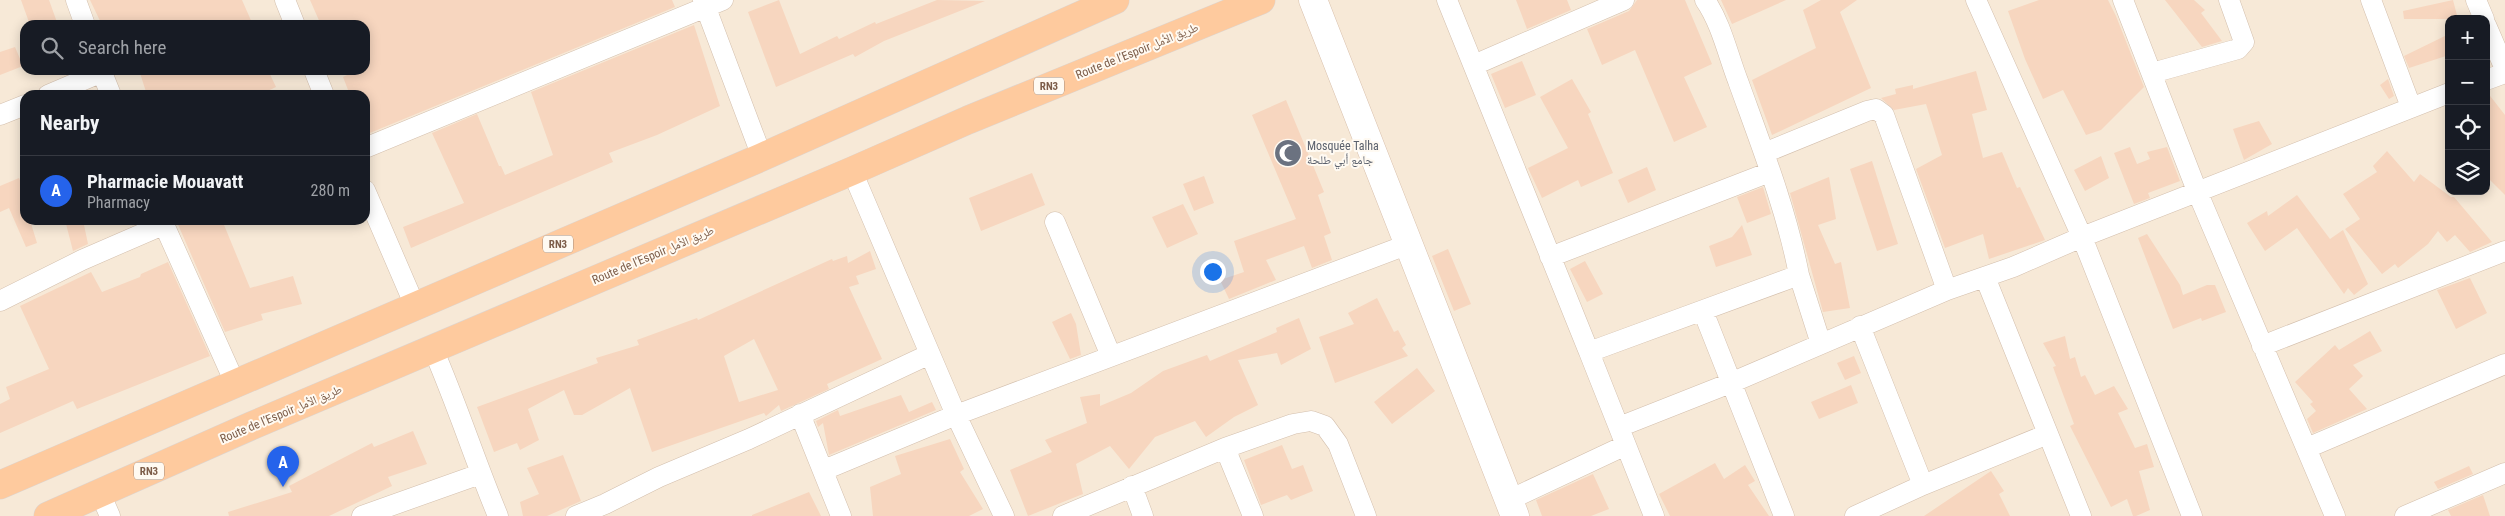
<!DOCTYPE html>
<html lang="en">
<head>
<meta charset="utf-8">
<style>
  :root { --surface:#171b24; --page:#242831; --text:#f1f3f6; --muted:#9ea1a6; --line:#363941; --accent:#2563eb }
  body { margin:0; font-family:"Roboto Condensed","Noto Naskh Arabic",sans-serif; background:var(--page); color:var(--text) }
  .controls { position:absolute; right:15px; top:15px; display:grid; overflow:hidden; border-radius:10px; box-shadow:0 2px 12px #0003 }
  .controls button { width:45px; height:45px; display:grid; place-items:center; padding:0; border:0; border-bottom:1px solid var(--line); background:var(--surface); color:var(--text); font:25px sans-serif }
  .you { position:absolute; left:1212px; top:271px; width:18px; height:18px; margin:-12px; border:4px solid #fff; border-radius:50%; background:#1a73e8; box-shadow:0 0 0 8px #1a73e833 }
  .badge { display:grid; place-items:center; width:32px; height:32px; border-radius:50%; background:var(--accent); color:#fff; font-size:16px; font-weight:700 }
  .pin { position:absolute; translate:-50% -41px; filter:drop-shadow(0 1px 2px #0008) }
  .pin::after { content:''; position:absolute; top:26px; width:18px; height:15px; background:inherit; clip-path:polygon(0 0,100% 0,50% 100%) }
  .list { margin:0; padding:0; list-style:none }
  h2 { display:flex; justify-content:space-between; align-items:center; height:65px; margin:0; padding:0 20px; font-size:21px }
  h2 small { font-size:16px; font-weight:400; color:var(--muted) }
  .list li { display:grid; grid-template-columns:32px 1fr auto; gap:15px; align-items:center; box-sizing:border-box; height:70px; padding:0 20px; border-top:1px solid var(--line) }
  .list b { display:block; font-size:19px; white-space:nowrap }
  .list p { margin:0; font-size:16px; white-space:nowrap; color:var(--muted) }
  .list em { font-size:16px; font-style:normal; color:var(--muted) }
  .icon { flex:none; width:28px; height:28px; fill:none; stroke:currentColor; stroke-width:2; stroke-linecap:round; stroke-linejoin:round }
  .map { position:relative; flex:none; width:2505px; height:516px; overflow:hidden }
  .search { position:absolute; background:var(--surface); box-shadow:0 2px 12px #0003; left:20px; top:20px; width:350px; height:55px; display:flex; align-items:center; gap:12px; box-sizing:border-box; padding:0 18px; border-radius:15px; color:var(--muted); font-size:19px }
  .panel { position:absolute; background:var(--surface); box-shadow:0 2px 12px #0003; left:20px; top:90px; width:350px; height:135px; border-radius:15px }
  .map>svg:first-child { display:block }
  .residential { fill:#f7e9d7; fill-rule:evenodd }
  .building { fill:#f7d6bf; fill-rule:evenodd }
  .lines { fill:none; stroke-linecap:round; stroke-linejoin:round }
  .minor-casing { stroke:#d3bfad; stroke-width:21 }
  .secondary-casing { stroke:#d9c1ad; stroke-width:29 }
  .trunk-casing { stroke:#ddd5d0; stroke-width:29 }
  .minor { stroke:#fff; stroke-width:20 }
  .secondary { stroke:#fff; stroke-width:28 }
  .trunk { stroke:#feca9e; stroke-width:28 }
  .labels { text-anchor:middle; stroke-width:4; stroke-linejoin:round; paint-order:stroke }
  .shield { fill:#fffaf2; stroke:#a48c7c; stroke-width:1 }
  .shield-label { font-size:11px; font-weight:bold; fill:#7d5d49 }
  .street-label { font-size:12px; fill:#7d5d49; stroke:#fffaf2 }
  .worship-label { font-size:12px; fill:#5b616d; stroke:#fffaf2; text-anchor:start }
</style>
</head>
<body>
<div class="map">
<svg width="2505" height="516" viewBox="0 0 2505 516">
  <rect width="100%" height="100%" fill="#fef7ea"/>
  <path class="residential" d="M0,0H2505V516H0ZM2449,19H2486V191H2449ZM25,25H365V70H25ZM25,95H365V220H25Z"/>
  <path class="building" d="M21,0H49L58,25H30Z
    M90,0H242L253,25H102Z
    M310,0H672L675,7L365,135V95H350L343,77L347,75L344,70H365V25H321Z
    M779,0L800,54L837,36L839,39L875,22L876,24L937,0L985,1L884,41L855,57L853,54L776,87L748,12Z
    M1516,0H1567L1571,10L1527,29Z
    M1637,0H1685L1712,64L1684,77L1707,127L1674,142L1635,50L1602,65L1587,29L1629,11Z
    M1721,0H1786L1732,24Z
    M1821,0H1857L1840,12L1871,88L1772,135L1752,80L1816,48L1803,10Z
    M2039,0H2108L2116,16L2144,87L2101,130L2086,135L2063,90L2043,99L2025,59L2008,11Z
    M2165,0H2194L2205,10L2201,13L2222,41L2202,47Z
    M2453,0L2458,19H2404L2403,11Z
    M694,25L720,106L657,135L609,153L613,162L411,248L403,227L464,203L432,133L477,114L499,166H501L505,175L553,155L531,92Z
    M2449,34V55L2409,68L2404,56Z
    M15,47L23,66L0,75V52Z
    M1522,61L1536,95L1505,108L1491,74Z
    M139,70H268L276,87L259,95H147Z
    M1976,71L1987,110L1972,114L1983,158L2002,152L2017,188L2020,187L2045,240L1989,259L1983,234L1945,248L1916,169L1942,155L1926,104L1894,110L1881,98L1896,94L1895,89L1913,85V89Z
    M1572,79L1591,112L1588,114L1613,173L1581,187L1578,180L1542,198L1528,168L1568,148L1540,97Z
    M2388,79L2394,96L2389,99L2380,85Z
    M2487,92L2505,115V195L2486,176Z
    M1286,100L1324,192L1318,195L1331,233L1324,236L1332,260L1312,268L1304,246L1266,260L1276,280L1229,299L1220,280L1244,272L1234,241L1296,219L1252,115Z
    M2259,121L2272,144L2244,160L2233,129Z
    M2130,147L2137,164L2150,159L2147,152L2167,147L2180,181L2148,193L2150,198L2134,204L2114,153Z
    M2387,151L2414,182L2420,174L2451,197H2454L2492,242L2470,252L2455,235L2447,242L2438,231L2428,244L2398,268L2395,264L2382,274L2345,229L2360,219L2343,194L2377,172L2373,166Z
    M2101,156L2109,178L2085,191L2074,170Z
    M1872,161L1898,244L1877,251L1850,169Z
    M1647,167L1656,190L1628,203L1618,180Z
    M1032,173L1045,205L981,231L969,198Z
    M1204,176L1214,203L1194,211L1183,184Z
    M1829,177L1836,219L1818,225L1835,264L1841,262L1850,308L1823,312L1790,193Z
    M19,178L25,193V220H30L37,243L26,247L9,208L0,212V186Z
    M1763,187L1771,214L1747,223L1737,197Z
    M2297,195L2330,239L2343,230L2368,284L2354,295L2348,288L2344,294L2297,228L2265,251L2247,223L2267,211L2268,216Z
    M1183,204L1198,234L1167,248L1152,217Z
    M65,220H83L88,244L73,251Z
    M176,220H222L250,288L293,276L302,304L261,314L263,320L225,332Z
    M1742,225L1752,255L1716,267L1709,246L1732,237Z
    M2147,234L2180,285L2183,295L2207,285H2215L2226,312L2202,321L2201,318L2173,329L2138,238Z
    M1448,249L1471,304L1454,311L1432,256Z
    M870,251L876,269L856,276L859,284L849,287L882,359L827,384L829,389L781,411L779,405L766,416L764,413L652,452L630,388L582,415H574L564,390L528,409L539,440L520,450L517,443L494,452L477,407L598,363L596,358L639,345L637,340L697,318L698,320L832,259L833,261L847,256L848,263ZM754,339L778,390L739,402L724,356Z
    M1585,261L1603,294L1587,302L1570,269Z
    M168,262L210,356L77,409L73,401L0,433V404L10,399L6,387L49,369L20,306L91,272L102,292L140,277L141,274Z
    M2470,278L2487,313L2456,329L2437,290Z
    M1377,298L1394,332L1398,330L1406,345L1402,348L1408,356L1335,383L1319,337L1354,324L1348,313Z
    M1071,313L1076,324L1081,355L1070,359L1052,322Z
    M1299,318L1311,349L1281,365L1277,353L1238,360L1258,405L1234,417L1206,437L1195,421L1155,437L1129,469L1110,446L1076,464L1083,494L1028,516L1010,470L1052,452L1045,440L1087,423L1080,397L1100,394V406L1131,393L1163,371L1207,355L1210,361L1277,332L1276,328Z
    M2370,331L2382,351L2353,365L2363,376L2349,389L2367,409L2313,433L2307,419L2316,411L2310,404L2313,402L2295,382L2335,345L2339,350Z
    M2065,336L2070,359L2075,357L2081,377L2085,375L2095,395L2114,386L2128,409L2118,413L2135,448L2147,444L2154,467L2139,471L2150,510L2136,516H2133L2127,499L2111,507L2070,426L2074,424L2053,367L2056,366L2043,343Z
    M1854,356L1861,373L1845,380L1837,363Z
    M1417,368L1435,391L1392,424L1374,402Z
    M1851,385L1858,403L1819,419L1811,402Z
    M901,395L909,412L932,402L936,410L829,455L823,423L818,427L816,421L838,410L840,416Z
    M413,431L427,464L388,477L392,486L329,516H229L228,512L292,492L289,486L372,443L374,447Z
    M950,439L964,469L960,472L983,509L969,516H873L870,487L901,474L895,456Z
    M1282,445L1292,469L1303,465L1313,491L1291,500L1287,495L1261,505L1244,460Z
    M563,455L581,501L547,516H523L520,502L539,494L527,468Z
    M1715,463L1724,479L1745,465L1755,481L1748,485L1769,516H1670L1659,494Z
    M2469,466L2473,474L2438,489L2434,482Z
    M1991,471L2004,491L1999,494L2010,516H1924Z
    M1593,474L1609,509L1591,516H1542L1536,500Z
    M809,492L821,516H752V515Z
    M2483,495L2490,516H2451L2448,510Z"/>
  <g class="lines">
    <g class="minor-casing">
      <path id="minor" d="M76,0L85,25
        M285,0L295,25
        M703,0L762,157
        M1447,0L1589,352
        M1705,0C1721,23 1728,55 1738,81C1761,145 1786,208 1799,275
        M1976,0L2082,237L2192,516
        M2123,0L2197,191L2335,516
        M2371,0L2411,107
        M2476,0L2484,19
        M2486,25L2505,69
        M1474,65L1624,0
        M101,70L111,95
        M314,70L324,95
        M2152,73L2238,49L2244,42L2229,0
        M2486,80L2505,73
        M48,95L102,72
        M0,115L25,105
        M365,148L723,0
        M1764,153L1867,111L1876,109L1884,115L1947,290
        M852,171L956,415L1004,516
        M365,190L415,306
        M162,220L235,383
        M1055,222L1111,356
        M1550,257L1770,172
        M1985,277L2081,516
        M0,301L82,260L165,224
        M1703,311L1784,516
        M1860,326L1923,485
        M2262,346L2505,251
        M433,349C457,404 475,461 498,516
        M800,414L841,516
        M1619,427L1733,382L1947,290L2013,267L2082,237L2449,93
        M1225,448L1253,516
        M2307,448L2505,364
        M824,470L956,415L1409,244
        M1132,486L1143,516
        M100,493L110,516
        M1509,500L1624,446
        M362,516L480,474
        M576,516L605,504L659,477L749,439L930,354
        M1063,516L1225,448L1293,424L1311,421L1325,426L1338,444L1366,516
        M1654,516L1589,352L1799,275L1821,344
        M1855,516L1923,485L2048,434
        M2405,516L2505,473"/>
    </g>
    <g class="secondary-casing">
      <path id="secondary" d="M1313,0L1515,516"/>
    </g>
    <g class="trunk-casing">
      <path id="trunk" d="M0,485L762,157L1115,0
        M48,516L251,426L852,171L968,120L1261,0"/>
    </g>
    <use href="#minor" class="minor"/>
    <use href="#secondary" class="secondary"/>
    <use href="#trunk" class="trunk"/>
  </g>
  <defs>
    <g id="mosque-disc" transform="scale(1.4375)"><circle r="9.5" fill="#6b7280" stroke="#fffaf2"/><path d="M3.5-4.9A6 6 0 1 0 3.5 4.9A5 5 0 1 1 3.5-4.9Z" fill="#fff"/></g>
  </defs>
  <g fill-rule="evenodd">
    <use href="#mosque-disc" x="1288" y="153"/>
  </g>
  <g class="labels">
    <g class="shield">
      <rect x="1034" y="77.5" width="30" height="17" rx="4"/>
      <rect x="543" y="235.5" width="30" height="17" rx="4"/>
      <rect x="134" y="462.5" width="30" height="17" rx="4"/>
    </g>
    <g class="shield-label">
      <text x="1049" y="90">RN3</text>
      <text x="558" y="248">RN3</text>
      <text x="149" y="475">RN3</text>
    </g>
    <g class="street-label">
      <text transform="translate(1137 51) rotate(-22)" y="4">Route de l’Espoir طريق الأمل</text>
      <text transform="translate(653 255) rotate(-23)" y="4">Route de l’Espoir طريق الأمل</text>
      <text transform="translate(281 414) rotate(-23)" y="4">Route de l’Espoir طريق الأمل</text>
    </g>
    <g class="worship-label">
      <text x="1307" y="150">Mosquée Talha<tspan x="1307" dy="14">جامع أبي طلحة</tspan></text>
    </g>
  </g>
</svg>
<div class="controls">
<button>+</button>
<button>−</button>
<button><svg class="icon" aria-label="locate" viewBox="0 0 24 24"><circle cx="12" cy="12" r="6"/><path d="M12 2v4M12 18v4M2 12h4M18 12h4"/></svg></button>
<button><svg class="icon" aria-label="layers" viewBox="0 0 24 24"><path d="M12 4l9 5-9 5-9-5zM3 14l9 5 9-5"/></svg></button>
</div>
<div class="you"></div>
<div class="pin badge" style="left:283px;top:487px">A</div>
<div class="search"><svg class="icon" aria-label="search" viewBox="0 0 24 24"><circle cx="10" cy="10" r="6"/><path d="M15 15l6 6"/></svg>Search here</div>
<section class="panel">
<h2>Nearby<small></small></h2>
<ul class="list">
<li><span class="badge">A</span><div><b>Pharmacie Mouavatt</b><p>Pharmacy</p></div><em>280 m</em></li>
</ul>
</section>
</div>
</body>
</html>
